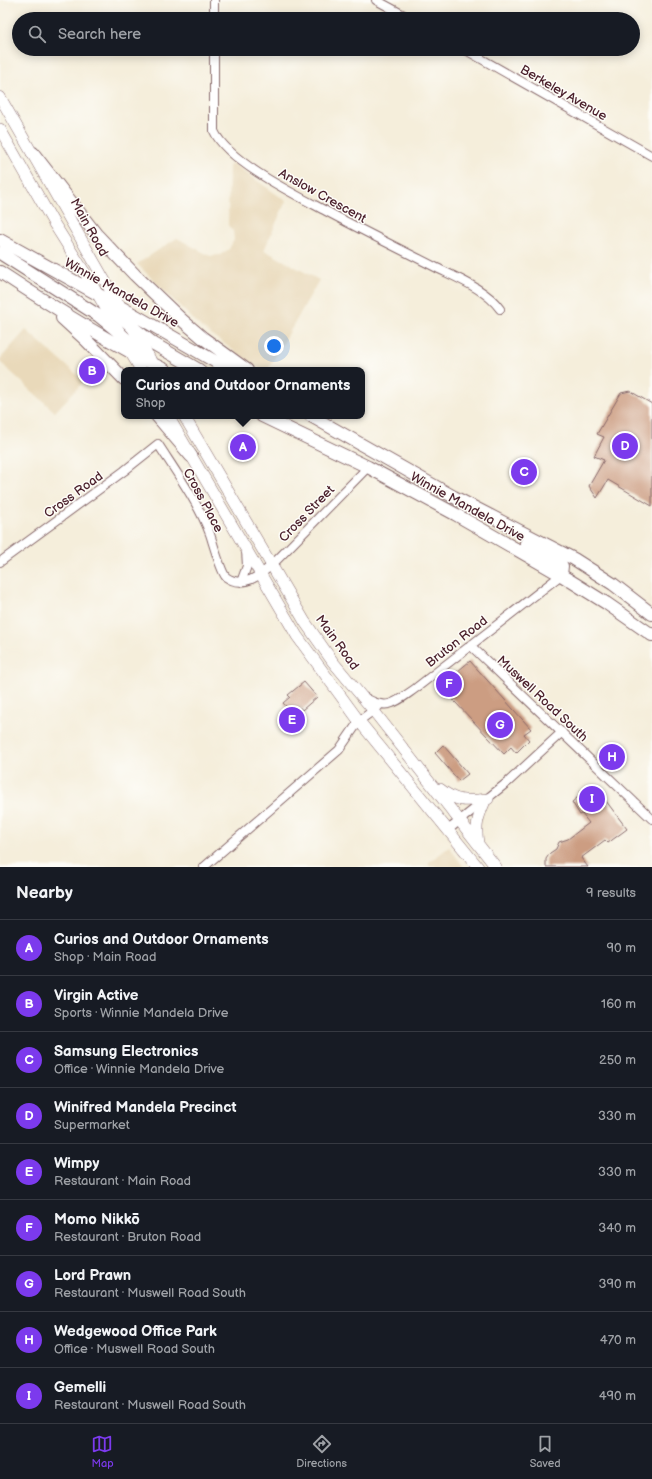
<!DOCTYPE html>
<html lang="en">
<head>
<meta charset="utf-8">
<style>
  :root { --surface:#171b24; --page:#242831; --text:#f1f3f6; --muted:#9ea1a6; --line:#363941; --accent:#7c3aed }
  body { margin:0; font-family:"Balsamiq Sans",sans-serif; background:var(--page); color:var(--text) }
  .you { position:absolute; left:274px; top:346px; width:14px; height:14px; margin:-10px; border:3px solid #fff; border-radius:50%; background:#1a73e8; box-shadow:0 0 0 6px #1a73e833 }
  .badge { display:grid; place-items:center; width:26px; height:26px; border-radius:50%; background:var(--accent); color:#fff; font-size:13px; font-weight:700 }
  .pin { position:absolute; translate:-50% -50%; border:2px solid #fff; box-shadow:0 1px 4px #0006 }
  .popup { position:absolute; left:121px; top:367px; width:244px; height:52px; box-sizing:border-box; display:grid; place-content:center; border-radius:8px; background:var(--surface); filter:drop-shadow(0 1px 3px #0005); font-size:13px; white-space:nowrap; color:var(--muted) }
  .popup b { font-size:15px; color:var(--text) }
  .popup::after { content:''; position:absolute; left:50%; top:100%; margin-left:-8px; border:8px solid transparent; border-top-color:var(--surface) }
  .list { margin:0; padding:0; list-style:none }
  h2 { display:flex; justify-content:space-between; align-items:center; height:52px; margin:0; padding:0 16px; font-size:17px }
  h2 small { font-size:13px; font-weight:400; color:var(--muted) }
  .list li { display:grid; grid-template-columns:26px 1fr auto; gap:12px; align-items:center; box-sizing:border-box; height:56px; padding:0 16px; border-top:1px solid var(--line) }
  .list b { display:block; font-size:15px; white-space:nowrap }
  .list p { margin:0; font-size:13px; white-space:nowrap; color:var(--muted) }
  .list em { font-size:13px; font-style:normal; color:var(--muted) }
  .icon { flex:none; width:22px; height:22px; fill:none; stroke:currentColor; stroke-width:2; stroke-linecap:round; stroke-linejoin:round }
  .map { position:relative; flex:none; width:652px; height:867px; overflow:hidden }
  .search { position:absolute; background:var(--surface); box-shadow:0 2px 10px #0003; left:12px; right:12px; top:12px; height:44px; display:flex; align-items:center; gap:10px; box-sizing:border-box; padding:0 14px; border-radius:22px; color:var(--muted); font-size:15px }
  .sheet { height:556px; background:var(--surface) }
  nav { display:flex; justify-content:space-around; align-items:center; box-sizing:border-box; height:56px; border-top:1px solid var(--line); background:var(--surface); font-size:11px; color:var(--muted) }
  nav a { display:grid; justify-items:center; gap:2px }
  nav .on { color:var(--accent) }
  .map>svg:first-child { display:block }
  .built { fill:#e9d9ba }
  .building { fill:#cc9d82 }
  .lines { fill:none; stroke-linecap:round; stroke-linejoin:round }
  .street-casing { stroke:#866769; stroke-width:10 }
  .secondary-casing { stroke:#866769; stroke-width:12 }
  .primary-casing { stroke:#866769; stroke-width:14 }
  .street { stroke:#fff; stroke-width:8 }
  .secondary { stroke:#fff; stroke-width:11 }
  .primary { stroke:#fff; stroke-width:12 }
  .labels { text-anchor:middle; stroke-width:3; stroke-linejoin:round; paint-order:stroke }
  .street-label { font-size:13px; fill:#4a1f2b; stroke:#fdfcf7 }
</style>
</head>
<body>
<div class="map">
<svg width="652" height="867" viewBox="0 0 652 867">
  <rect width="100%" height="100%" fill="#fdfcf7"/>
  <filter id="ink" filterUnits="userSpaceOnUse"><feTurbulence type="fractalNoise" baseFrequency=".025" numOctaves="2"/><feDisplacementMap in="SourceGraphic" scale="8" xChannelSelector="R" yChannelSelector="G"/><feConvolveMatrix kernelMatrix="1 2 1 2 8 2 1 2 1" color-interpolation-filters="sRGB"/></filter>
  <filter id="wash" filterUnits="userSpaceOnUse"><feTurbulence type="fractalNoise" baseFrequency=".012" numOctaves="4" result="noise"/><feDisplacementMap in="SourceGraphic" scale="16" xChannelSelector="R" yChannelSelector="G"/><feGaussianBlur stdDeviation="0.9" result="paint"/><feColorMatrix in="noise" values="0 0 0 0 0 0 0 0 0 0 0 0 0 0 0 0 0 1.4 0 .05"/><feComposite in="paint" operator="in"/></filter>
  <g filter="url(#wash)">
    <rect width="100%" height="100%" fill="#f5eedb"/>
    <path class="built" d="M232,163L286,201L264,250L319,280L268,370H261L202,328L137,264L177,238L210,256L220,255L229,249L234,240L233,231L228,225L229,166Z
      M26,330L84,381L55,412L0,362V359Z
      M449,847L464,867H430L428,863Z"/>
    <g id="blocks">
      <path class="building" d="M630,391L652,404V506L608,480L597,498L589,486L604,460L594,456L604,437L597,434L621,393Z
        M470,661L531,729L524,734L529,740L516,753L511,747L504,754L440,686Z
        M304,682L317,697L302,710L300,708L293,714L283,703L290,697L288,695Z
        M443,745L468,774L459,781L435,753Z
        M594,785L627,829L608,843L605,840L581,858L588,867H546V859L550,853L556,849L559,842L568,839L589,823L582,814L580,815L572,802L577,798L581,791Z"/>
    </g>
  </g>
  <g filter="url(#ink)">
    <use href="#blocks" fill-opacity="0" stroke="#866769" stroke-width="1"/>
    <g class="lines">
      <g class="street-casing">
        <path id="street" d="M376,0L411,19
          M214,19V0
          M214,49V131C228,162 296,195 326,211C363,231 400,249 437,268C457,278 487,290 500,309
          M464,49L652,156
          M0,562L124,471L158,444C176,472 199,504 210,534C213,543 221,572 226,577C243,589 259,576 272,565L368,467
          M241,582L247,566L246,550
          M470,645L652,819
          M364,697C388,712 396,702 416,688L561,575
          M448,830L509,781L562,732
          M204,867L339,750L359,721L378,707"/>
      </g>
      <g class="secondary-casing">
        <path id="secondary" d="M0,97L121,309
          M0,129L53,222L90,281L119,331
          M132,327L150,359
          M129,350L141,370
          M168,416L297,636L359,721L478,867
          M184,416L305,622L333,662L373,710L496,867
          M440,789C458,803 466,801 488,799
          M478,843C475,825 478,817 485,801"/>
      </g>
      <g class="primary-casing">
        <path id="primary" d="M33,153L96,234L135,275L182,320L203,338L247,370
          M0,240L119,306L230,370
          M0,253L99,316L120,333L142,354
          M0,272C53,307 108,342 165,370
          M111,307L131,326L154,344L199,370
          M62,318L86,340L124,379
          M157,416L191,456
          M262,416L368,467L455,514L561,575L606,603L652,635
          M311,416L454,497L574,559L613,584L652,614
          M526,543L559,562L562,566L561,575"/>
      </g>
      <use href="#street" class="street"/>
      <use href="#secondary" class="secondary"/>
      <use href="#primary" class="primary"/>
    </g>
  </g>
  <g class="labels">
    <g class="street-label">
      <text transform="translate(564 92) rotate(30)" y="5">Berkeley Avenue</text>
      <text transform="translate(323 195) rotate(29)" y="5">Anslow Crescent</text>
      <text transform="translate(90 227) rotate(61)" y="5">Main Road</text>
      <text transform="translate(122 292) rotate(29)" y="5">Winnie Mandela Drive</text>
      <text transform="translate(73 494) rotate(-36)" y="5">Cross Road</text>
      <text transform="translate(204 500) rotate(62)" y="5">Cross Place</text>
      <text transform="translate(468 506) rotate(29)" y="5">Winnie Mandela Drive</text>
      <text transform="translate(306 513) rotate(-46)" y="5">Cross Street</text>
      <text transform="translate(456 641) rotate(-38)" y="5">Bruton Road</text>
      <text transform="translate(338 642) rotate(54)" y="5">Main Road</text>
      <text transform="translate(543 698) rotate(43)" y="5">Muswell Road South</text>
    </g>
  </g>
</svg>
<div class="you"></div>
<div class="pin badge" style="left:243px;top:447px">A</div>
<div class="popup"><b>Curios and Outdoor Ornaments</b>Shop</div>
<div class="pin badge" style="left:92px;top:371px">B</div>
<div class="pin badge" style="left:524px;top:472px">C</div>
<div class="pin badge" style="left:625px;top:446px">D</div>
<div class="pin badge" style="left:292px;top:720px">E</div>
<div class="pin badge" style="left:449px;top:684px">F</div>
<div class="pin badge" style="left:500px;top:725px">G</div>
<div class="pin badge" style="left:612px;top:757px">H</div>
<div class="pin badge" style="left:592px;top:799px">I</div>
<div class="search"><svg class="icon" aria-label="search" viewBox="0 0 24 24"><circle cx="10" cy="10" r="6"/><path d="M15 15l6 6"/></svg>Search here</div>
</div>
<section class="sheet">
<h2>Nearby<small>9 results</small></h2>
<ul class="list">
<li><span class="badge">A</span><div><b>Curios and Outdoor Ornaments</b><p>Shop · Main Road</p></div><em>90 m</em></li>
<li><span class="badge">B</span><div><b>Virgin Active</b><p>Sports · Winnie Mandela Drive</p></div><em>160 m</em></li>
<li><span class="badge">C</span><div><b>Samsung Electronics</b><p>Office · Winnie Mandela Drive</p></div><em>250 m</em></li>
<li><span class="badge">D</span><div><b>Winifred Mandela Precinct</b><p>Supermarket</p></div><em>330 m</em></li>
<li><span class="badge">E</span><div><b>Wimpy</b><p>Restaurant · Main Road</p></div><em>330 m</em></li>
<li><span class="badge">F</span><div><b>Momo Nikkō</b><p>Restaurant · Bruton Road</p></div><em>340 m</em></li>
<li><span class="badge">G</span><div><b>Lord Prawn</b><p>Restaurant · Muswell Road South</p></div><em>390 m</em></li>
<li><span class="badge">H</span><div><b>Wedgewood Office Park</b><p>Office · Muswell Road South</p></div><em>470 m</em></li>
<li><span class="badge">I</span><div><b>Gemelli</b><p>Restaurant · Muswell Road South</p></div><em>490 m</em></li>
</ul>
</section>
<nav>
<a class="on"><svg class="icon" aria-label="map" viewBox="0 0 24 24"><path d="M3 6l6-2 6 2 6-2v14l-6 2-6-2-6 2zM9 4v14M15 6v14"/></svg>Map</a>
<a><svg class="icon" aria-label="directions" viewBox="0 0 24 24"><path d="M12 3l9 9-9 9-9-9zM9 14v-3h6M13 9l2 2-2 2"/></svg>Directions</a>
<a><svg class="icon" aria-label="saved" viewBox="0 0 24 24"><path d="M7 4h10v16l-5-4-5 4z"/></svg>Saved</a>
</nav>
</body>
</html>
